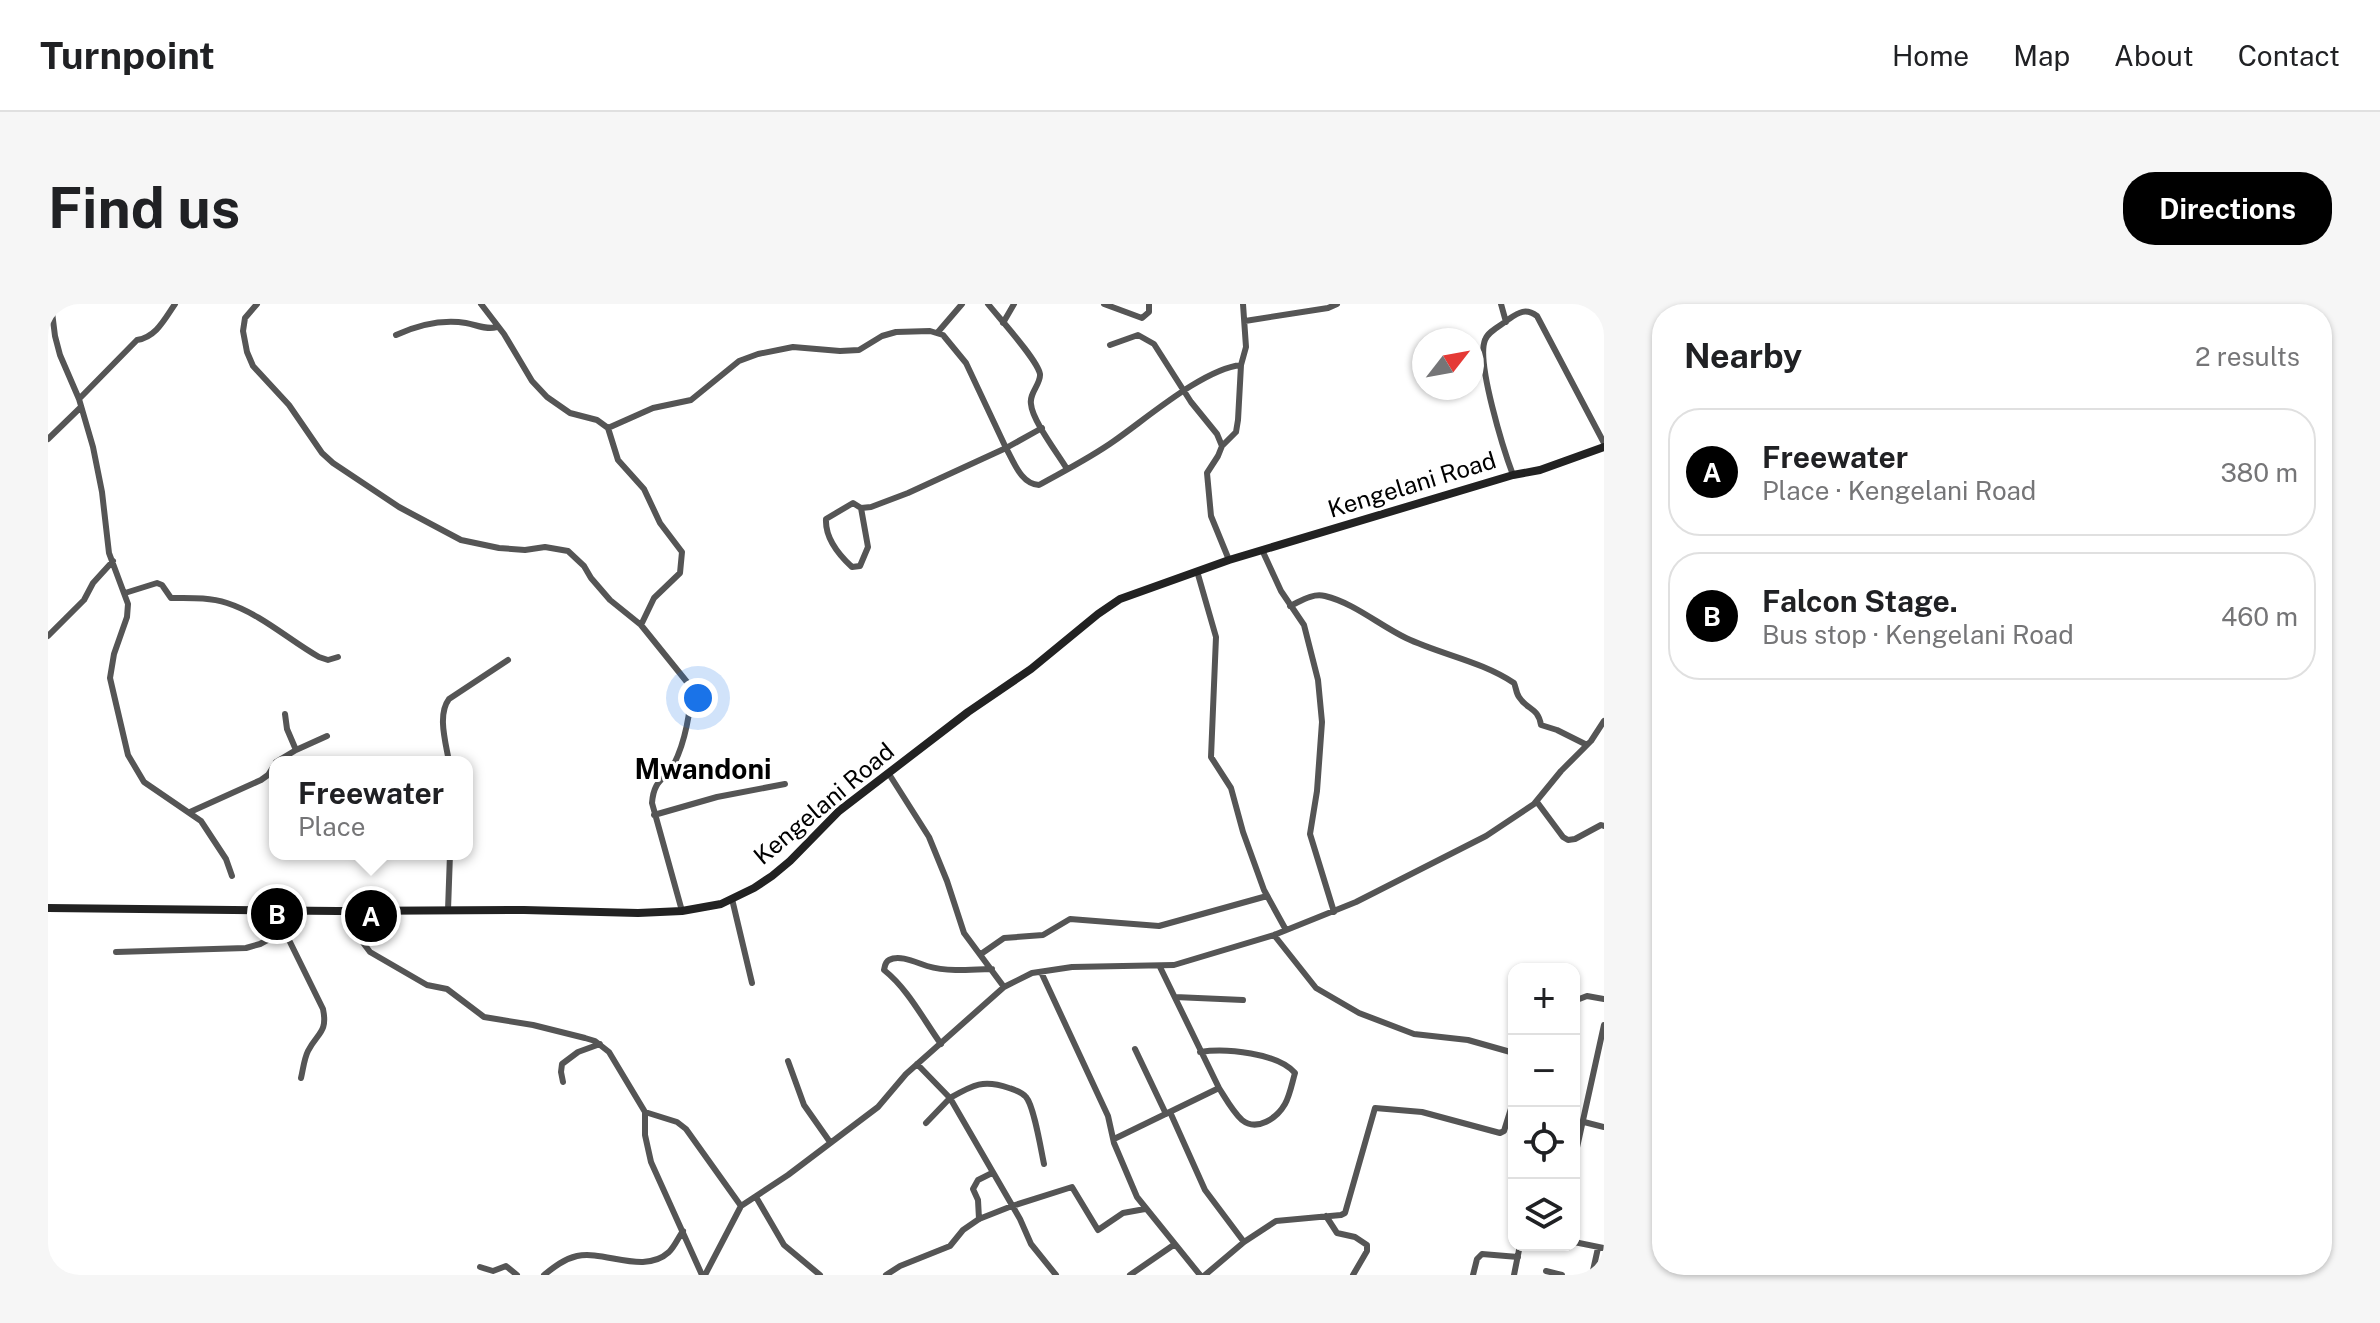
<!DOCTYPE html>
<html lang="en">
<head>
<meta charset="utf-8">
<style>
  :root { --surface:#fff; --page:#f6f6f6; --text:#202124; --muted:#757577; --line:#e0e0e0; --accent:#000 }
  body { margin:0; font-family:"Public Sans",sans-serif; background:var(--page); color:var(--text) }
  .controls { position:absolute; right:24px; bottom:24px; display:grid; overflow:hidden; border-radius:16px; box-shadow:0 2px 6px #0004 }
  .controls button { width:72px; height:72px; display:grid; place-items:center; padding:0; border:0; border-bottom:2px solid var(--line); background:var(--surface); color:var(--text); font:40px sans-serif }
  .compass { position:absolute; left:1364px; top:24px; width:72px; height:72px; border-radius:50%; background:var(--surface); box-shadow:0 2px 6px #0004; rotate:59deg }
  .you { position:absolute; left:650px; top:394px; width:28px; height:28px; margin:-20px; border:6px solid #fff; border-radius:50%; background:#1a73e8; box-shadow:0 0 0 12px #1a73e833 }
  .badge { display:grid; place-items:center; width:52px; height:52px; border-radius:50%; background:var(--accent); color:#fff; font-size:26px; font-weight:700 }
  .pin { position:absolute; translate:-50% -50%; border:4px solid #fff; box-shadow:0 2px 8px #0006 }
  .popup { position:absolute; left:221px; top:452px; width:204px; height:104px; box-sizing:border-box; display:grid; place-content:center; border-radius:16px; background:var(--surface); filter:drop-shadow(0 2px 6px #0005); font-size:26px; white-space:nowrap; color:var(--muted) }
  .popup b { font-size:30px; color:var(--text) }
  .popup::after { content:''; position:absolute; left:50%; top:100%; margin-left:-16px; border:16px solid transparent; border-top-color:var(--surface) }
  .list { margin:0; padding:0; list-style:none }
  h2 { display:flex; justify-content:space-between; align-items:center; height:104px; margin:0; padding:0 32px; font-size:34px }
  h2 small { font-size:26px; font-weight:400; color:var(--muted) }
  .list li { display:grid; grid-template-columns:52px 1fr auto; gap:24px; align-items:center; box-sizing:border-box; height:128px; margin:0 16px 16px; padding:0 16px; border:2px solid var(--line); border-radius:32px }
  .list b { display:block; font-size:30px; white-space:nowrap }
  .list p { margin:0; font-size:26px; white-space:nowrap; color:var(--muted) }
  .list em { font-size:26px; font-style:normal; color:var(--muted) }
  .icon { flex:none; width:44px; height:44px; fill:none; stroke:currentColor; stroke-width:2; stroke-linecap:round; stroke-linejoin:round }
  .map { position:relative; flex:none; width:1556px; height:971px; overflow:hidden; border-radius:32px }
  header { display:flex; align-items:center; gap:48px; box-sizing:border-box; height:112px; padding:0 40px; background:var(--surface); border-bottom:2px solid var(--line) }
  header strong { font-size:38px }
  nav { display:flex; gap:44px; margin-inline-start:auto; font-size:28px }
  .intro { display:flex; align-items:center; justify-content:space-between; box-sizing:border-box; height:192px; padding:0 48px }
  h1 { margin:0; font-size:56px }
  .button { padding:20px 36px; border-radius:32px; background:var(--accent); color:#fff; font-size:28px; font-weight:700 }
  main { display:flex; gap:48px; padding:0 48px }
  aside { flex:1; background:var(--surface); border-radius:32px; box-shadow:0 2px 6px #0004 }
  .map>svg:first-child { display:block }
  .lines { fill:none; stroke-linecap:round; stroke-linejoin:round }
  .street { stroke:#555; stroke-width:6 }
  .secondary { stroke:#222; stroke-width:8 }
  .labels { text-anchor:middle; stroke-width:6; stroke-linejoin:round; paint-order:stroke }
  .street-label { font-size:24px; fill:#000; stroke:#fff }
  .quarter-label { font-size:28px; font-weight:bold; fill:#000; stroke:#fff }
</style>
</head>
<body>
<header>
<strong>Turnpoint</strong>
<nav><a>Home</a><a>Map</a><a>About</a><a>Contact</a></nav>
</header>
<div class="intro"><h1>Find us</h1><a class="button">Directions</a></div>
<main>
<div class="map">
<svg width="1556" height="971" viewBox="0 0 1556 971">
  <rect width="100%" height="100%" fill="#fff"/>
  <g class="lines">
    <path class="street" d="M3,0L7,32L12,51L31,95L45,143L54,188L61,249L80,300L79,313L66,350L62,374L80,451L96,478L153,517L178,555L184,572
      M209,0L197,14L195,27L199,48L205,62L241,101L274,149L285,159L351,203L413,236L451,244L477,246L497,243L520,247L536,262L543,274L562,296L593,321L643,383C643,407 637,438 626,460C617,477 606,474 604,499L634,607
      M433,0L456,30L484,77L499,93L522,109L549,116L560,124L570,156L596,185L612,219L634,248L632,269L606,294L593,321
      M940,0C951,14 989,55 992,70C993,80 981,89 983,100C984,116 1010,150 1019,165
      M1056,0L1094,14L1101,8V0
      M1453,0L1458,18
      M1197,17L1280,4L1289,0
      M955,19L966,0
      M890,28L914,0
      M348,31C370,21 393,15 418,19C429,21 438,26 449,23
      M1062,41L1090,31L1106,40L1143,98L1169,130L1174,142L1170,152L1159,169L1163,212L1181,256
      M31,95L89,36C108,33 116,16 127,0
      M560,124L605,104L643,96L691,57L710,50L745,43L792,47L811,46L834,32L848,28L882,27L895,31L918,59L958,144L860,189L823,203L813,204L805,199L778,215C777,234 791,251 804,263L812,262L820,243L813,204
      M994,124L958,144C966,158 973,180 991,181C1016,167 1042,154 1066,137C1098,115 1155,65 1193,61
      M0,135L33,103
      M1174,142L1188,128L1190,116L1193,61L1198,43L1195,0
      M1465,171C1456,147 1428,58 1437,36C1440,27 1454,21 1461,15C1471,8 1478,4 1489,12L1556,139
      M1215,248L1233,287L1256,321L1270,376L1274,418L1269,487L1262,530L1286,608
      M1149,267L1168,333L1163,453L1183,484L1195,528L1216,586L1238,626
      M77,289L109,279L114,281L123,294C142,294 161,293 179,299C213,310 241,336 271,353L280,356L290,353
      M1242,302C1253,297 1264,289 1277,292C1306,299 1331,321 1358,334C1394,351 1433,357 1466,379C1468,383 1468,389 1471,393C1479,406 1490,403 1493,421L1509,426L1539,441
      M0,332L36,296L45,279L65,257
      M237,410L239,425L248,446
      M228,458L248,446L279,432
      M401,458C398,439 389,411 401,395L460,356
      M841,470L881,533L899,577L916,629L956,683
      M1489,498L1515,533L1520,536L1527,535L1553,521L1556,522
      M142,508L213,476L220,471L227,460
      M606,511L669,493L737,480
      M684,595L704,679
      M222,606L241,636L275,705C280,729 269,729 260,747C256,755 255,766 253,774
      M400,606L402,550
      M320,607L313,636L322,648L379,681L399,685L436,713L485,721L537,734L547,737L561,748L597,808V831L603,858L654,971
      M1226,631L1268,684L1311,709L1366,730L1420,736L1466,749
      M68,648L198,644L212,640L236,627
      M933,650L956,634L995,631L1022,615L1111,622L1219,592
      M993,668L1060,812L1066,839L1089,893L1152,971
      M1127,693L1195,696
      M1526,697L1539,692L1556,695
      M893,740C875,715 860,685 836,666C837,662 837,658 841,656C852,650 869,659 879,662C900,668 922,666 944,665
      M1087,745L1118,810
      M1152,748C1178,744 1230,749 1247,769C1244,779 1242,791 1237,800C1229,814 1209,828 1194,816C1185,808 1178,795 1171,784
      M740,757L756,801L782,838
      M869,760L902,794C925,781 935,775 961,784C967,786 974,788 978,793C986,802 993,846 996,860
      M515,778L513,768L514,760L530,748L552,740
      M597,808L629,818L638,825L693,902
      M1122,808L1157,886L1196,938
      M1536,818L1556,823
      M878,819L902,794L972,915L983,940L1008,971
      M1066,835L1171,784L1112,663
      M1526,857L1556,721
      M708,893L736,941L772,971
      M1278,912L1289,929L1307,933L1319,941V947L1305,971
      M931,915L930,896L925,885L930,876L944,869
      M1526,938L1556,944
      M432,963L445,967L458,962L469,971
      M1498,967L1514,971
      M496,971C506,963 516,955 529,952C557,946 596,971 621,948C627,942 630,934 635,927
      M657,971L693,902L740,871L830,803L858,770L956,683L984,669L1024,663L1126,661L1226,631L1308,598L1438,532L1486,500L1513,467L1543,437L1556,417
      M838,971L852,962L902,942L915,926L931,915L964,902L1024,883L1050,926L1075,909L1097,905
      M1082,971L1127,940
      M1157,971L1196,938L1228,917L1293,911L1297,909L1327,804L1374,808L1452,829L1456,827L1466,795
      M1425,971L1429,955L1434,950L1470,953
      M1466,971L1472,941
      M1544,971L1550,944"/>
    <path class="secondary" d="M0,604L290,607L476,606L590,609L634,607L673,600L706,584L724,572L742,557L791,507L920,408L983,365L1050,310L1072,295L1181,256L1465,171L1492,166L1556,143"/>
  </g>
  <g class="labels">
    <g class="street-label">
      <text transform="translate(1364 181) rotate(-17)" y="8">Kengelani Road</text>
      <text transform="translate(776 500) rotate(-40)" y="8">Kengelani Road</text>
    </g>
    <g class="quarter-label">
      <text x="655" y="475">Mwandoni</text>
    </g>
  </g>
</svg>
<div class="controls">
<button>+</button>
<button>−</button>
<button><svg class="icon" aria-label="locate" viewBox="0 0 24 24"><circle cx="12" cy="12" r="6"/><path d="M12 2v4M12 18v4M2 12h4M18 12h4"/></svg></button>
<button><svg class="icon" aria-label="layers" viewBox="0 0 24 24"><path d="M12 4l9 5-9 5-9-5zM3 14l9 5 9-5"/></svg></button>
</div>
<svg class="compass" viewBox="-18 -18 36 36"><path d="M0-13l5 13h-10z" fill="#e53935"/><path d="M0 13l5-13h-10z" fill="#757577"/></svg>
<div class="you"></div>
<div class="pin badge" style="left:323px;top:612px">A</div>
<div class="popup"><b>Freewater</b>Place</div>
<div class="pin badge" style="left:229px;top:610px">B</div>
</div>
<aside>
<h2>Nearby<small>2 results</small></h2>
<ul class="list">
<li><span class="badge">A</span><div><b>Freewater</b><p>Place · Kengelani Road</p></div><em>380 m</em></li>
<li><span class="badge">B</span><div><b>Falcon Stage.</b><p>Bus stop · Kengelani Road</p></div><em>460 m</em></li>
</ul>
</aside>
</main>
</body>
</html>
